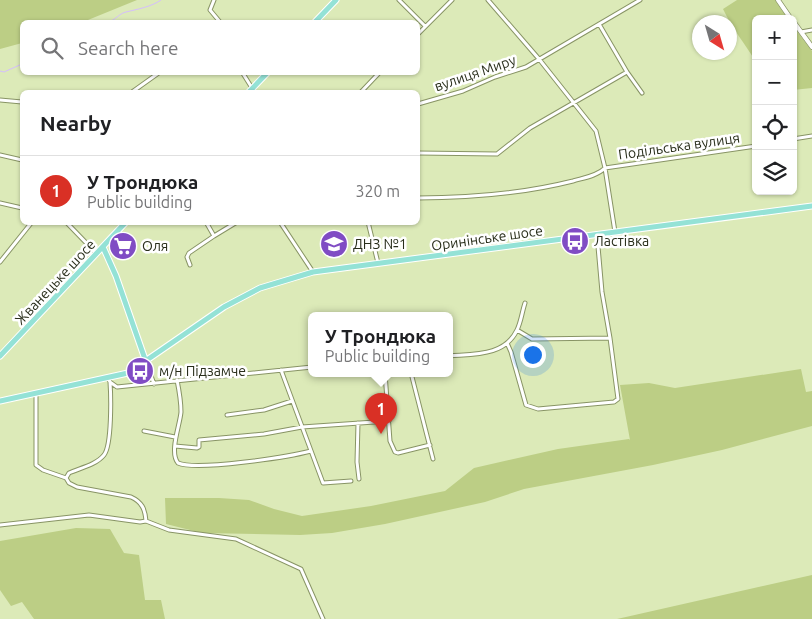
<!DOCTYPE html>
<html lang="en">
<head>
<meta charset="utf-8">
<style>
  :root { --surface:#fff; --page:#f2f2f2; --text:#202124; --muted:#757577; --line:#e0e0e0; --accent:#d93025 }
  body { margin:0; font-family:Ubuntu,sans-serif; background:var(--page); color:var(--text) }
  .controls { position:absolute; right:15px; top:15px; display:grid; overflow:hidden; border-radius:8px; box-shadow:0 1px 4px #0004 }
  .controls button { width:45px; height:45px; display:grid; place-items:center; padding:0; border:0; border-bottom:1px solid var(--line); background:var(--surface); color:var(--text); font:25px sans-serif }
  .compass { position:absolute; left:692px; top:15px; width:45px; height:45px; border-radius:50%; background:var(--surface); box-shadow:0 1px 4px #0004; rotate:143deg }
  .you { position:absolute; left:532px; top:354px; width:18px; height:18px; margin:-12px; border:4px solid #fff; border-radius:50%; background:#1a73e8; box-shadow:0 0 0 8px #1a73e833 }
  .badge { display:grid; place-items:center; width:32px; height:32px; border-radius:50%; background:var(--accent); color:#fff; font-size:16px; font-weight:700 }
  .pin { position:absolute; translate:-50% -41px; filter:drop-shadow(0 1px 2px #0008) }
  .pin::after { content:''; position:absolute; top:26px; width:18px; height:15px; background:inherit; clip-path:polygon(0 0,100% 0,50% 100%) }
  .popup { position:absolute; left:308px; top:312px; width:145px; height:65px; box-sizing:border-box; display:grid; place-content:center; border-radius:8px; background:var(--surface); filter:drop-shadow(0 1px 4px #0005); font-size:16px; white-space:nowrap; color:var(--muted) }
  .popup b { font-size:19px; color:var(--text) }
  .popup::after { content:''; position:absolute; left:50%; top:100%; margin-left:-10px; border:10px solid transparent; border-top-color:var(--surface) }
  .list { margin:0; padding:0; list-style:none }
  h2 { display:flex; justify-content:space-between; align-items:center; height:65px; margin:0; padding:0 20px; font-size:21px }
  h2 small { font-size:16px; font-weight:400; color:var(--muted) }
  .list li { display:grid; grid-template-columns:32px 1fr auto; gap:15px; align-items:center; box-sizing:border-box; height:70px; padding:0 20px; border-top:1px solid var(--line) }
  .list b { display:block; font-size:19px; white-space:nowrap }
  .list p { margin:0; font-size:16px; white-space:nowrap; color:var(--muted) }
  .list em { font-size:16px; font-style:normal; color:var(--muted) }
  .icon { flex:none; width:28px; height:28px; fill:none; stroke:currentColor; stroke-width:2; stroke-linecap:round; stroke-linejoin:round }
  .map { position:relative; flex:none; width:812px; height:619px; overflow:hidden }
  .search { position:absolute; background:var(--surface); box-shadow:0 1px 4px #0004; left:20px; top:20px; width:400px; height:55px; display:flex; align-items:center; gap:12px; box-sizing:border-box; padding:0 18px; border-radius:8px; color:var(--muted); font-size:19px }
  .panel { position:absolute; background:var(--surface); box-shadow:0 1px 4px #0004; left:20px; top:90px; width:400px; height:135px; border-radius:8px }
  .map>svg:first-child { display:block }
  .green { fill:#bcce85 }
  .lines { fill:none; stroke-linecap:round; stroke-linejoin:round }
  .stream { stroke:#d4befd; stroke-width:1 }
  .minor-casing { stroke:#889465; stroke-width:5 }
  .tertiary-casing { stroke:#889465; stroke-width:5.5 }
  .primary-casing { stroke:#fff; stroke-width:7 }
  .minor { stroke:#fff; stroke-width:3 }
  .tertiary { stroke:#fff; stroke-width:4 }
  .primary { stroke:#94e2d6; stroke-width:5 }
  .labels { text-anchor:middle; stroke-width:5; stroke-linejoin:round; paint-order:stroke }
  .street-label { font-size:14px; fill:#292e1b; stroke:#fff }
  .poi-label { font-size:14px; fill:#292e1b; stroke:#fff; text-anchor:start }
</style>
</head>
<body>
<div class="map">
<svg width="812" height="619" viewBox="0 0 812 619">
  <rect width="100%" height="100%" fill="#dceab8"/>
  <path class="green" d="M0,0H137L83,22H22V43L0,49Z
    M737,0H775L788,19H756V62C745,44 732,28 723,9Z
    M793,26L812,51V88L793,90Z
    M801,369L806,392L812,391V426L722,450L653,465L524,489L485,502L385,524L332,533L300,535L202,533L166,524L165,498H219L249,500L274,509L302,516L371,506L445,491L474,468L558,449L629,439L630,440L620,385L649,383L675,388Z
    M76,528L110,529L124,553L139,555L145,600H161L165,619H34L22,602L11,606L0,590V541Z
    M812,575V619H617Z"/>
  <g class="lines">
    <path class="stream" d="M109,22C115,20 120,13 126,12C138,9 151,7 161,0
      M0,71L4,72L22,64"/>
    <g class="minor-casing">
      <path id="minor" d="M214,0L210,10L220,22
        M399,0L425,26
        M488,0L539,59L596,131L605,168L615,232
        M599,24L627,72L642,93
        M801,32L812,30
        M418,34L452,0
        M242,72L252,88
        M132,92L160,72
        M361,92L380,72
        M0,100L22,102
        M418,104L463,91L495,77L526,67L640,0
        M793,139L812,136
        M418,153L497,154L530,128L627,72
        M0,155L22,160
        M418,198C471,198 521,194 573,181C583,178 597,176 605,168L756,146
        M0,203L22,208
        M66,222L96,253
        M206,222L214,236
        M280,222L313,272
        M368,222L378,263
        M0,262L32,222
        M190,265L187,257L189,253L214,236L237,222
        M517,330L532,339L610,338
        M507,343L511,352L526,405L538,409L614,402L618,399L610,338L602,292L597,235
        M450,356C474,354 505,356 517,330C521,322 522,312 525,303
        M146,362L154,384
        M281,370L323,483L351,481
        M385,373L390,441L395,452L398,453L430,445
        M411,373L433,459
        M108,378L110,382L117,387L312,367
        M177,380C179,390 181,401 181,412C180,425 169,452 178,463C197,471 288,457 311,451
        M36,393V465L43,470L66,478
        M227,415L264,410L292,401
        M358,423L357,462L359,479
        M144,431L175,437
        M175,446L197,448L199,447V440L264,434L302,427L389,421
        M66,478L69,473C80,468 96,465 104,455C112,445 111,396 110,382
        M66,478L69,483L77,487L131,497C142,502 145,509 146,521
        M0,525L89,515L140,522L146,521L169,530L236,539L301,569L323,619"/>
    </g>
    <g class="tertiary-casing">
      <path id="tertiary" d="M778,0L791,19
        M793,21L812,47"/>
    </g>
    <g class="primary-casing">
      <path id="primary" d="M315,22L336,0
        M249,92L268,72
        M103,247L116,276L146,362
        M0,356L126,222
        M0,401L128,373L224,307L260,288L313,272L812,206"/>
    </g>
    <use href="#minor" class="minor"/>
    <use href="#tertiary" class="tertiary"/>
    <use href="#primary" class="primary"/>
  </g>
  <defs>
    <g id="bus-disc" transform="scale(1.4375)"><circle r="9.5" fill="#804cc4" stroke="#fff"/><path d="M-5-6H5V4H4V6H2V4H-2V6H-4V4H-5ZM-3.5-4V0h7V-4ZM-3.5 1.2v1.5H-2V1.2ZM2 1.2v1.5H3.5V1.2Z" fill="#fff"/></g>
    <g id="school-disc" transform="scale(1.4375)"><circle r="9.5" fill="#804cc4" stroke="#fff"/><path d="M0-5L7-2L0 1L-7-2ZM-4 1L0 2.5L4 1V4Q0 6-4 4Z" fill="#fff"/></g>
    <g id="supermarket-disc" transform="scale(1.4375)"><circle r="9.5" fill="#804cc4" stroke="#fff"/><path d="M-6-5.5h2.5l.6 2H6L4.5 2H-2.5L-4.4-4H-6ZM-1.5 3.2a1.3 1.3 0 1 0 .1 0ZM3 3.2a1.3 1.3 0 1 0 .1 0Z" fill="#fff"/></g>
  </defs>
  <g fill-rule="evenodd">
    <use href="#bus-disc" x="575" y="241"/>
    <use href="#school-disc" x="334" y="244"/>
    <use href="#supermarket-disc" x="123" y="246"/>
    <use href="#bus-disc" x="140" y="371"/>
  </g>
  <g class="labels">
    <g class="street-label">
      <text transform="translate(475 73) rotate(-19)" y="5">вулиця Миру</text>
      <text transform="translate(679 146) rotate(-8)" y="5">Подільська вулиця</text>
      <text transform="translate(487 238) rotate(-8)" y="5">Оринінське шосе</text>
      <text transform="translate(55 282) rotate(-47)" y="5">Жванецьке шосе</text>
    </g>
    <g class="poi-label">
      <text x="594" y="246">Ластівка</text>
      <text x="353" y="249">ДНЗ №1</text>
      <text x="142" y="251">Оля</text>
      <text x="159" y="376">м/н Підзамче</text>
    </g>
  </g>
</svg>
<div class="controls">
<button>+</button>
<button>−</button>
<button><svg class="icon" aria-label="locate" viewBox="0 0 24 24"><circle cx="12" cy="12" r="6"/><path d="M12 2v4M12 18v4M2 12h4M18 12h4"/></svg></button>
<button><svg class="icon" aria-label="layers" viewBox="0 0 24 24"><path d="M12 4l9 5-9 5-9-5zM3 14l9 5 9-5"/></svg></button>
</div>
<svg class="compass" viewBox="-18 -18 36 36"><path d="M0-13l5 13h-10z" fill="#e53935"/><path d="M0 13l5-13h-10z" fill="#757577"/></svg>
<div class="you"></div>
<div class="pin badge" style="left:381px;top:434px">1</div>
<div class="popup"><b>У Трондюка</b>Public building</div>
<div class="search"><svg class="icon" aria-label="search" viewBox="0 0 24 24"><circle cx="10" cy="10" r="6"/><path d="M15 15l6 6"/></svg>Search here</div>
<section class="panel">
<h2>Nearby<small></small></h2>
<ul class="list">
<li><span class="badge">1</span><div><b>У Трондюка</b><p>Public building</p></div><em>320 m</em></li>
</ul>
</section>
</div>
</body>
</html>
